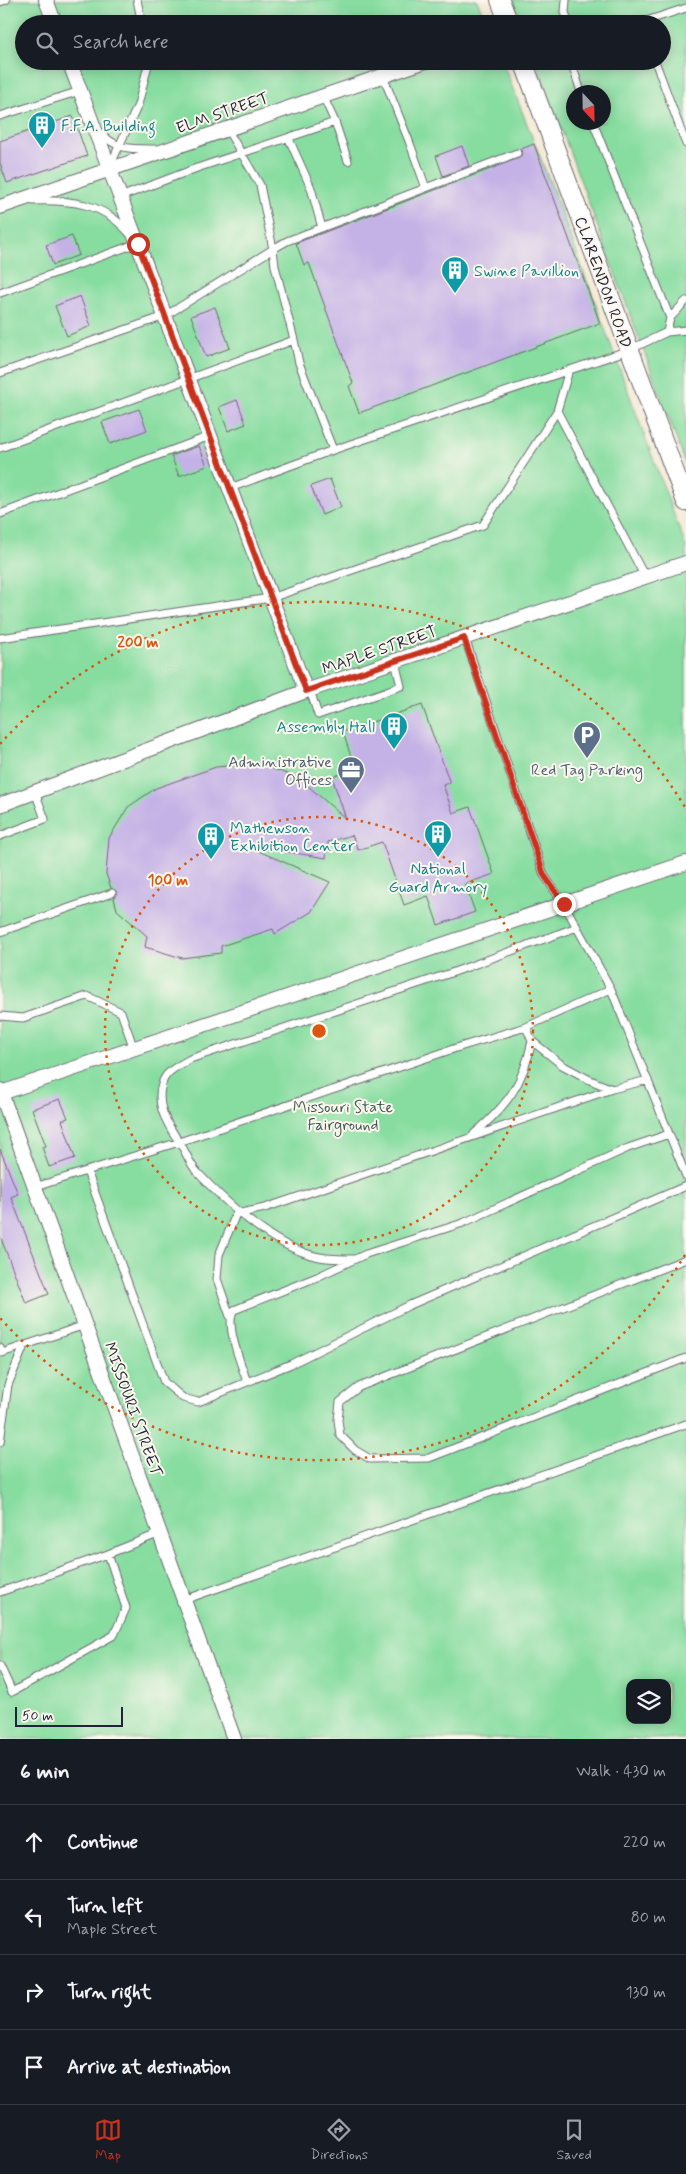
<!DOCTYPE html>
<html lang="en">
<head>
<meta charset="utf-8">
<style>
  :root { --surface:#171b24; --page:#20242c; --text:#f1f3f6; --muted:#9ea1a6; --line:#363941; --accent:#c8321e }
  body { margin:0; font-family:Mynerve,sans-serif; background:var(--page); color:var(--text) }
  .controls { position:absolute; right:15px; bottom:15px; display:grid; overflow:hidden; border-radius:10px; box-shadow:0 2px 12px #0003 }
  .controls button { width:45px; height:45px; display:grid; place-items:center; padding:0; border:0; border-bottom:1px solid var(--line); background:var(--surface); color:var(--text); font:25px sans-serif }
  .compass { position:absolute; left:566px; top:85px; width:45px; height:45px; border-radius:50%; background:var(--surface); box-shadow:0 2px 12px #0003; rotate:158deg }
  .scale { position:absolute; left:15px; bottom:12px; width:108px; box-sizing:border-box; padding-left:5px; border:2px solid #22223b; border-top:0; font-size:14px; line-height:18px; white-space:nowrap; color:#22223b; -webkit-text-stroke:4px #fbf7ec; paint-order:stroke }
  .stop { position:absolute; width:15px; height:15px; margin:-11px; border:4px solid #c8321e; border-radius:50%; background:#fff }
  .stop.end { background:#c8321e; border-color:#fff; box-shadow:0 1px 5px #0008 }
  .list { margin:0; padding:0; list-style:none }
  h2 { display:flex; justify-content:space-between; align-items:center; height:65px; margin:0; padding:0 20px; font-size:21px }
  h2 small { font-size:16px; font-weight:400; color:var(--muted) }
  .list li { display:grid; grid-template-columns:32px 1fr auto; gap:15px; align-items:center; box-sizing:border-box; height:75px; padding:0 20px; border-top:1px solid var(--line) }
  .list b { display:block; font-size:19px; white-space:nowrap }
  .list p { margin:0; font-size:16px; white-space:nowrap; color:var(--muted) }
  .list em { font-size:16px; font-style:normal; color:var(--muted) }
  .icon { flex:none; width:28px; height:28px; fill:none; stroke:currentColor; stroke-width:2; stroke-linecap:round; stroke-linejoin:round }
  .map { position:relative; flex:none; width:686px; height:1739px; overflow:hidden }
  .search { position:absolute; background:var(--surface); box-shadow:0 2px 12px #0003; left:15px; right:15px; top:15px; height:55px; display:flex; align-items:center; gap:12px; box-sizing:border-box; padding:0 18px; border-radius:28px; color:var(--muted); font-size:19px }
  .sheet { height:365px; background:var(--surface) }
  nav { display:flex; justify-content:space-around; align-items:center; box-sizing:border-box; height:70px; border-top:1px solid var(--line); background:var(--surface); font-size:14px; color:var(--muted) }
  nav a { display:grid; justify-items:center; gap:2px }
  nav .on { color:var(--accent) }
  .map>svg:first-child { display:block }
  .green { fill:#87dda0; stroke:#54806e; fill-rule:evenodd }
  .building { fill:#c4b1e6 }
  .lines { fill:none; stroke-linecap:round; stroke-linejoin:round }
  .service-casing { stroke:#6c6871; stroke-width:9 }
  .minor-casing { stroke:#6c6871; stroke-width:16 }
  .tertiary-casing { stroke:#6c6871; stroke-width:20 }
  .service { stroke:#fff; stroke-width:7 }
  .minor { stroke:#fff; stroke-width:14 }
  .tertiary { stroke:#fff; stroke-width:18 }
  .route { stroke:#c8321e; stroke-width:6 }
  .ring { fill:none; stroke:#de560e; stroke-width:2.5; stroke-dasharray:2.5 5 }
  .labels { text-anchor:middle; stroke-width:4; stroke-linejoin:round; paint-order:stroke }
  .street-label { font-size:16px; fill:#22223b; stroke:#fbf7ec }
  .culture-label { font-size:16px; fill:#0d838f; stroke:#fbf7ec; text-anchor:start }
  .service-label { font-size:16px; fill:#4e5e75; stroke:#fbf7ec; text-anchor:end }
  .park-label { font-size:16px; fill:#405a59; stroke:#fbf7ec }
  .centre { fill:#de560e; stroke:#fbf7ec; stroke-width:2.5 }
  .ring-label { font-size:15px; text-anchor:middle; font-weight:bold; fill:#de560e; stroke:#fbf7ec; stroke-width:4; stroke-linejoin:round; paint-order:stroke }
</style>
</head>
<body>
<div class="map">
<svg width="686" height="1739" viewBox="0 0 686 1739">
  <rect width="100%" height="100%" fill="#fbf7ec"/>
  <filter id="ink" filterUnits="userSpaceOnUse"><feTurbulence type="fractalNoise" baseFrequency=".02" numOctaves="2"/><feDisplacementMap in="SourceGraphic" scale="10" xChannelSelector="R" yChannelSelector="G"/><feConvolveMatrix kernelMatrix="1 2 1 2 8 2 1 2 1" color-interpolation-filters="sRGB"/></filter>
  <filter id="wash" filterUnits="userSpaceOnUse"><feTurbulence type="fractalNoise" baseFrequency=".0096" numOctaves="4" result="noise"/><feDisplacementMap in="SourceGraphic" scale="20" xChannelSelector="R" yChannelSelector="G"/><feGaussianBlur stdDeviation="1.12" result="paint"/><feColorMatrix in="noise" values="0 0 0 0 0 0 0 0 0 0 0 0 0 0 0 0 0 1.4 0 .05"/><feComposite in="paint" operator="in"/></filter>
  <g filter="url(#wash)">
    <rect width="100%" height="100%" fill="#f4ead4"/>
    <path class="green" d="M0,0H477L487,24H24V61H502L554,192L686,547V1739H0ZM630,1683H667V1720H630Z
      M513,0H686V465L536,61H662V24H522ZM574,92H604V122H574Z"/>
    <g id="blocks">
      <path class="building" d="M73,116L87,156L7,183L0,163V141Z
        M534,144L600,323L359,413L349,386L353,383L332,326L309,263L304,265L296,243L519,158L522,154L521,149Z
        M462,146L469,166L443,176L436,156Z
        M72,236L79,255L53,265L46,245Z
        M80,296L91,326L67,336L55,306Z
        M215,307L230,348L206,357L191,316Z
        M237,400L246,424L228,431L219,407Z
        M139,409L147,430L110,444L102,422Z
        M199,446L207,466L179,476L171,456Z
        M330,479L341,507L322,515L311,486Z
        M422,705L450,783L443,785L453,813L470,807L494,874L465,884L475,912L438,925L428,896L404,905L382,842L358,850L352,835L328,842L326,858L257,847L256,850L330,882L311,912L275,934L273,929L221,946V953L182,958L145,947L147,936L117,910L114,898L117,892L111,888L106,874L109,838L128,807L156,788L216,767L258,763L300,779L346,819L332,777L355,769L343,732Z
        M60,1099L68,1118L62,1120L75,1158L49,1167L42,1147L46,1146L32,1109Z
        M0,1149L18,1194L11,1197L49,1294L26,1303L0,1236Z"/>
    </g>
  </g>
  <g filter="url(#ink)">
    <use href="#blocks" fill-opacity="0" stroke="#6c6871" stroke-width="1"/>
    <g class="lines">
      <g class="service-casing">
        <path id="service" d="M137,0L142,24
          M566,0L565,12L569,24
          M0,2L6,0
          M637,24L686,8
          M571,61L581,92
          M655,61L686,144
          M383,76L409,141L426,188
          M323,96L335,122L348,161
          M0,116L80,91
          M593,122L670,318
          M99,131C117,151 131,149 157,149
          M289,139L311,188L322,228
          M110,166L138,105L149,61
          M120,197L197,168L335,122
          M33,201C70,200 103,202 129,233
          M0,293L138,243
          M667,332L670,318L686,301
          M294,340L299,363L333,450
          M0,373L165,316L273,249L260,185L227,129
          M557,411L645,577
          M0,448L294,340L275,266L273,249L287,241L517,153
          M230,488L333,450L629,350L667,332L686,330
          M0,514L210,436
          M0,638L271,598L483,525L557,411L569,370
          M465,638L544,875L564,904L611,989L686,1176
          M310,690L318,715L401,686L395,662
          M0,836L45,819L35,792
          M0,932L112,893
          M0,1016L23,1018L87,996L121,1012L134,1049
          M526,1027L532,1041L562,1065L590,1080L612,1089
          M474,1134C507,1105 523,1085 532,1041
          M87,1171L164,1382L183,1398L198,1402L291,1364L410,1305L686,1186
          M35,1187L179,1142L456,1048L526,1027L611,989
          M354,1259C337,1259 321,1259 305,1253C267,1240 225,1202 198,1173C192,1167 188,1158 184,1150C172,1130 154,1109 162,1084C165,1071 180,1065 190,1059L454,972L577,927
          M686,1259L359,1387L340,1402L338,1420L340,1435L355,1450L370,1459L429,1458L686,1358
          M230,1316L217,1279L219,1255L236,1214L265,1208L612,1089L648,1080
          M0,1348L2,1353L85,1325
          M247,1382C242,1366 224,1324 234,1310L317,1277L366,1254L463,1223L628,1148L669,1134
          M0,1442L8,1385L24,1346
          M0,1592L108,1554L160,1533
          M184,1600L686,1424
          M0,1666L12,1692L114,1635L126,1608L108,1554"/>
      </g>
      <g class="minor-casing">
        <path id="minor" d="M46,0L55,24
          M69,61L306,691
          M0,207L426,61
          M0,805L306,691L686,563
          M0,1090L234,1739
          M1,1093L686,863"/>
      </g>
      <g class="tertiary-casing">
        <path id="tertiary" d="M500,0L509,24
          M523,61L686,502"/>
      </g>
      <use href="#service" class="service"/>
      <use href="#minor" class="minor"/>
      <use href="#tertiary" class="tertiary"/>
    </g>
  </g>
  <g class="lines" filter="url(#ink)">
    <path class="route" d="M138,244L306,691L464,638L544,875L564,904"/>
  </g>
  <g class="ring">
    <circle cx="319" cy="1031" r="214"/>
    <path d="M685 1255A429 429 0 0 1 0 1318M0 744A429 429 0 0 1 685 807"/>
  </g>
  <defs>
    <g id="building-pin" transform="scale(1.4375)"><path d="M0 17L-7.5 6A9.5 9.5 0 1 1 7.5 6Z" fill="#0f9aa8" stroke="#fbf7ec"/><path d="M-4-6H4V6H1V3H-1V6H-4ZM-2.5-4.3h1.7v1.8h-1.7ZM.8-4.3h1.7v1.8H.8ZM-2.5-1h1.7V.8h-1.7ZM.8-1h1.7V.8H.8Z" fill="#fff"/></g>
    <g id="parking-pin" transform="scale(1.4375)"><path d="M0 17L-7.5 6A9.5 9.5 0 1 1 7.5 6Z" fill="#5c6f8a" stroke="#fbf7ec"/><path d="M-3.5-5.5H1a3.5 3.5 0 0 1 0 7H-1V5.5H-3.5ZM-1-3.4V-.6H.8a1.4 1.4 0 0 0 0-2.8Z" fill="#fff"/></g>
    <g id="office-pin" transform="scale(1.4375)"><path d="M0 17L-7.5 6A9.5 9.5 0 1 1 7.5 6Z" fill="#5c6f8a" stroke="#fbf7ec"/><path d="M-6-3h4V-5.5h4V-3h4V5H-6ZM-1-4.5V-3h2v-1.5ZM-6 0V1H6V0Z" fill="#fff"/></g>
  </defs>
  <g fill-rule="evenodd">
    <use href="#building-pin" x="42" y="125"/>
    <use href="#building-pin" x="455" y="270"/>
    <use href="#building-pin" x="394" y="726"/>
    <use href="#parking-pin" x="587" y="735"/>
    <use href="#office-pin" x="351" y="770"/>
    <use href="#building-pin" x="438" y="834"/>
    <use href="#building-pin" x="211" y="836"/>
  </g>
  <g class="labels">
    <g class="street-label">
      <text transform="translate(222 112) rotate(-19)" y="6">ELM STREET</text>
      <text transform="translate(604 282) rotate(70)" y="6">CLARENDON ROAD</text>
      <text transform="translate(379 649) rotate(-19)" y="6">MAPLE STREET</text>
      <text transform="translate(134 1409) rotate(70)" y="6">MISSOURI STREET</text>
    </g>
    <g class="culture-label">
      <text x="61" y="131">F.F.A. Building</text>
      <text x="474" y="276">Swine Pavillion</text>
      <text x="375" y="732" text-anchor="end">Assembly Hall</text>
      <text x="230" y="833">Mathewson<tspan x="230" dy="18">Exhibition Center</tspan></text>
      <text x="438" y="874" text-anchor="middle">National<tspan x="438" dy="18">Guard Armory</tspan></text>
    </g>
    <g class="service-label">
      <text x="332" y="767">Administrative<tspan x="332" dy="18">Offices</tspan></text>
      <text x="587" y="775" text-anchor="middle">Red Tag Parking</text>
    </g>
    <g class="park-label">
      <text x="343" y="1112">Missouri State<tspan x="343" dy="18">Fairground</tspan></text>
    </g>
  </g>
  <circle cx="319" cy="1031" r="8" class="centre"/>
  <g class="ring-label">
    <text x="138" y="647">200 m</text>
    <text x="168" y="885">100 m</text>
  </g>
</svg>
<div class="controls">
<button><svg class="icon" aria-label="layers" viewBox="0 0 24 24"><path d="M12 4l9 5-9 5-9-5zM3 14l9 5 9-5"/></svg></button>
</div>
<svg class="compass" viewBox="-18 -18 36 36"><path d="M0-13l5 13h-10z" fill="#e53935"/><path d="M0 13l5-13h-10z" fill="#9ea1a6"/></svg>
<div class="scale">50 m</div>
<div class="stop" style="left:138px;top:244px"></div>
<div class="stop end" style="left:564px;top:904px"></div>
<div class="search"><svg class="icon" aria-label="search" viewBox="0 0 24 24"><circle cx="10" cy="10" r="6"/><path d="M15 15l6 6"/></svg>Search here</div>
</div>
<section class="sheet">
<h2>6 min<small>Walk · 430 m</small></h2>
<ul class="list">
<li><svg class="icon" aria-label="ahead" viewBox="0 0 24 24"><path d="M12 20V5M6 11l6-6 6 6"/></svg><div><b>Continue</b></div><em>220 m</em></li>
<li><svg class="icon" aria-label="left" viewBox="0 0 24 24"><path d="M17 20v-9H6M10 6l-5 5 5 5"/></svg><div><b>Turn left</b><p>Maple Street</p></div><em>80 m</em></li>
<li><svg class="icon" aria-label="right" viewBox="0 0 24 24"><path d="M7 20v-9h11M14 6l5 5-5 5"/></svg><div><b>Turn right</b></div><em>130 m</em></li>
<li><svg class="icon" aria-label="arrive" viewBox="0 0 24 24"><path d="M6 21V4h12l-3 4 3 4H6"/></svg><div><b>Arrive at destination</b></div></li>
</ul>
</section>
<nav>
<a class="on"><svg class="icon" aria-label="map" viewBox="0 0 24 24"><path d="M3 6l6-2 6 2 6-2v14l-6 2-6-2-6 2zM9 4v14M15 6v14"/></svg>Map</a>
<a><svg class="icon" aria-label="directions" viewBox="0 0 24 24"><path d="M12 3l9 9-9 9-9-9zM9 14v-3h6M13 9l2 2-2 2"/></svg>Directions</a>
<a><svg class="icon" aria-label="saved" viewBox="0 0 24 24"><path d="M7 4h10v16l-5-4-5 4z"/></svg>Saved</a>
</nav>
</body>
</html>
